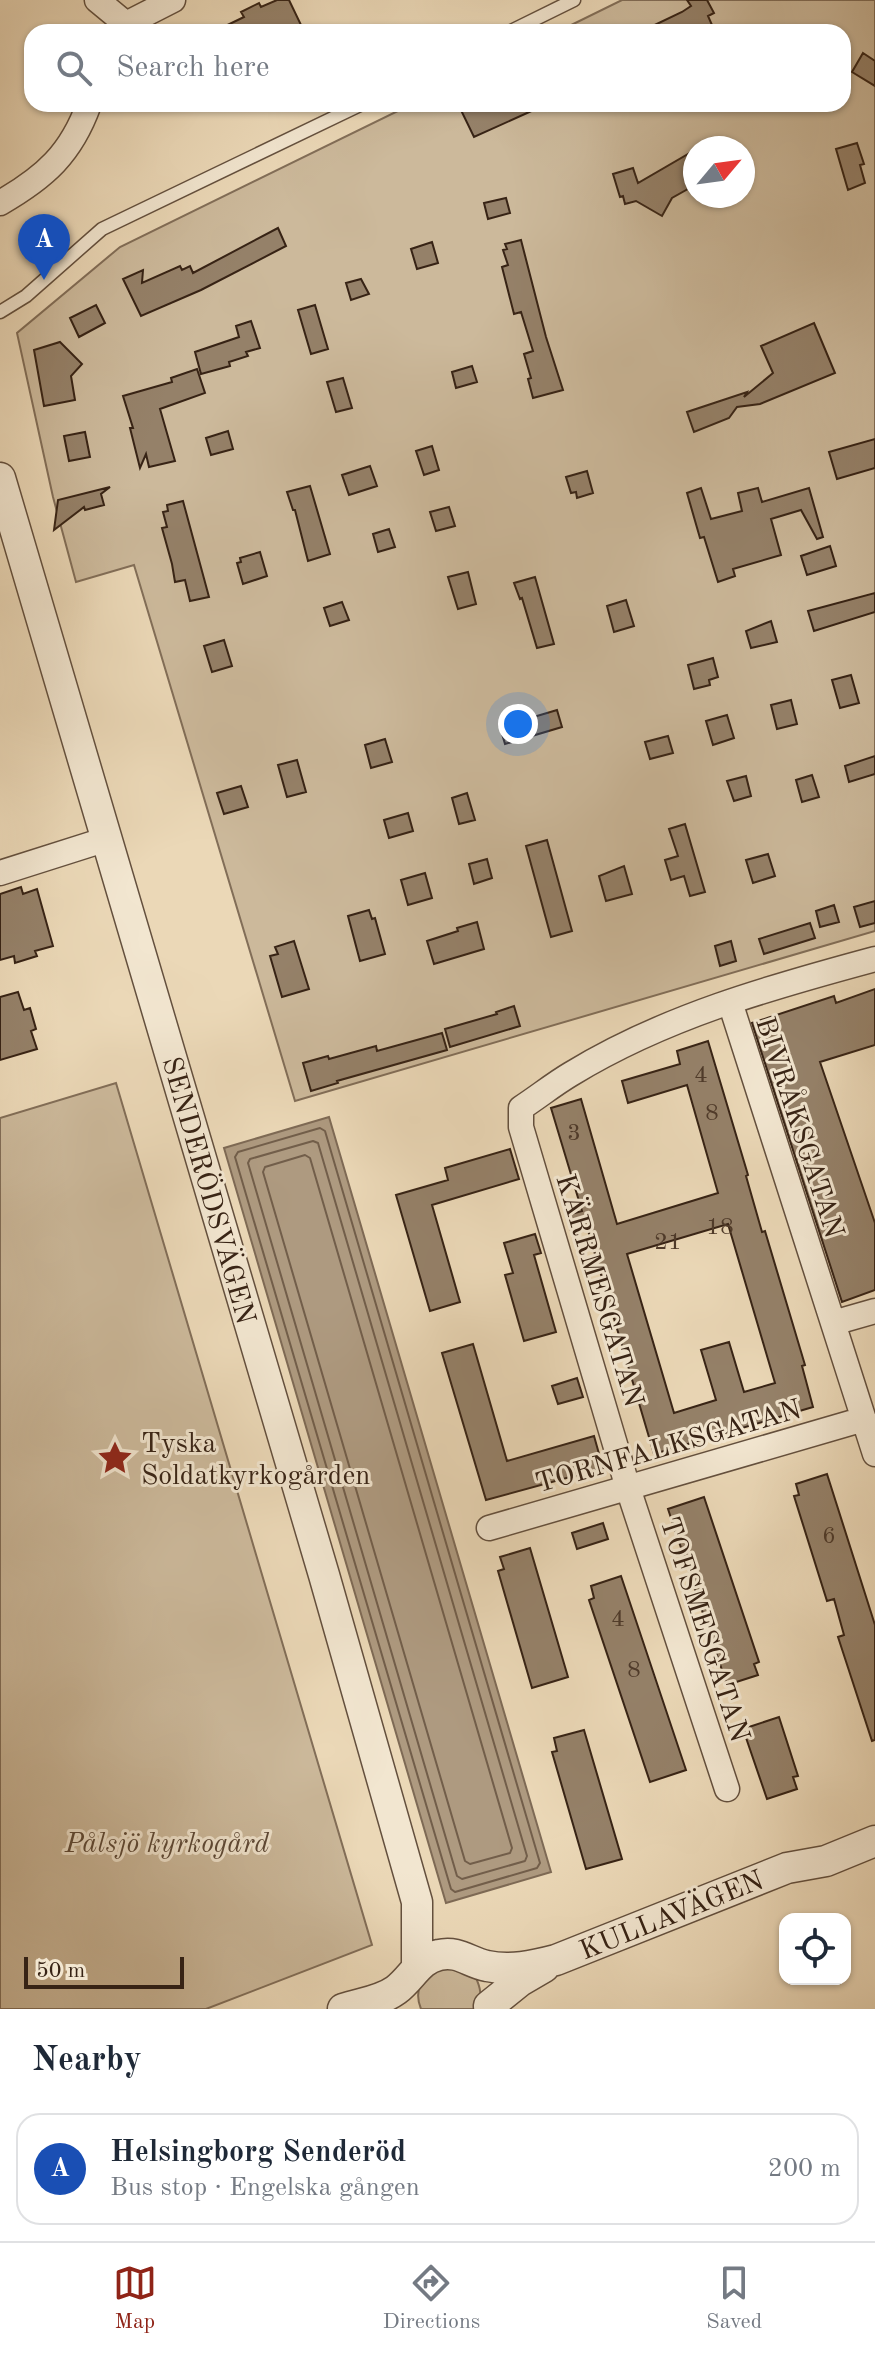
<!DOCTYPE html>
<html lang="en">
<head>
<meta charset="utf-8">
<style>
  :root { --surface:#fff; --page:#f6f6f7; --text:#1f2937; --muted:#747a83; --line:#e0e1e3; --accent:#8f2418 }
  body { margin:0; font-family:"Old Standard TT",serif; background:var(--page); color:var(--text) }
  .controls { position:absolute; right:24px; bottom:24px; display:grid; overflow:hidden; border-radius:16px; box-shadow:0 2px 6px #0004 }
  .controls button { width:72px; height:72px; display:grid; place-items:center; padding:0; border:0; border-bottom:2px solid var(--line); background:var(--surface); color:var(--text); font:40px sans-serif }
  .compass { position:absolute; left:683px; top:136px; width:72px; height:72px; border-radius:50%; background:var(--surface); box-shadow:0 2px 6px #0004; rotate:61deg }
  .scale { position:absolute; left:24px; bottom:20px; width:160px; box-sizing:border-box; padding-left:8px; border:4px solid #372315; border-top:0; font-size:22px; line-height:28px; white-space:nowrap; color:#372315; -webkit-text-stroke:6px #f2e6d0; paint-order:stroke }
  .you { position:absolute; left:518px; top:724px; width:28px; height:28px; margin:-20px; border:6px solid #fff; border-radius:50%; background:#1a73e8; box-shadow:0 0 0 12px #1a73e833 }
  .badge { display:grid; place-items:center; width:52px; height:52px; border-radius:50%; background:var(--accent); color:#fff; font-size:26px; font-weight:700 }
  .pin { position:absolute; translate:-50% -66px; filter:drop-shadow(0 2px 4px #0008) }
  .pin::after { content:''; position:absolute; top:42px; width:28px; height:24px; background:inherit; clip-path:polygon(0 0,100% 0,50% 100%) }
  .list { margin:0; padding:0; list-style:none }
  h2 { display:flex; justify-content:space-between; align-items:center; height:104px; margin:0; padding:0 32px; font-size:34px }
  h2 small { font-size:26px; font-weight:400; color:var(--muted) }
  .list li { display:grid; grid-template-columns:52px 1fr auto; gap:24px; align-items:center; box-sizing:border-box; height:112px; margin:0 16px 16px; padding:0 16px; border:2px solid var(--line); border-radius:24px }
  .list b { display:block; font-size:30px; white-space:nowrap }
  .list p { margin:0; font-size:26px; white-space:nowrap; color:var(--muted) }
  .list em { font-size:26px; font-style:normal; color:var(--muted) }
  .icon { flex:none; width:44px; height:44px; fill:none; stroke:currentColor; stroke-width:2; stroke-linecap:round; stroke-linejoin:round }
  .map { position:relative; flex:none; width:875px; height:2009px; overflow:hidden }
  .search { position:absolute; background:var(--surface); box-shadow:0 2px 6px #0004; left:24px; right:24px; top:24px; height:88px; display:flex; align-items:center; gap:20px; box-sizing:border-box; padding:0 28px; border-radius:24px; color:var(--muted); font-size:30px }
  .sheet { height:232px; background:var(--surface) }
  nav { display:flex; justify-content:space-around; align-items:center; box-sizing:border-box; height:112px; border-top:2px solid var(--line); background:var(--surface); font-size:22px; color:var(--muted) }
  nav a { display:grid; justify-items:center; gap:4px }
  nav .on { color:var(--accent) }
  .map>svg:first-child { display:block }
  .green { fill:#ccb99b; stroke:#826e58; stroke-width:2; fill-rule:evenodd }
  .water { fill:#ae9a80; stroke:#7e6a55; stroke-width:2 }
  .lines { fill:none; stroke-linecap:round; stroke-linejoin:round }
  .shore { stroke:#725e4a; stroke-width:2 }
  .building { fill:#958169; stroke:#372315; stroke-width:2; fill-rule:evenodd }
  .service-casing { stroke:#64503e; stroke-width:15 }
  .minor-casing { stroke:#64503e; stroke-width:27 }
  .tertiary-casing { stroke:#64503e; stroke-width:33 }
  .service { stroke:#f2e6d0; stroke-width:12 }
  .minor { stroke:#f2e6d0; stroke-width:24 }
  .tertiary { stroke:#f2e6d0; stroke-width:30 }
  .labels { text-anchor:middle; stroke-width:6; stroke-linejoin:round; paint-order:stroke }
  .number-label { font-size:24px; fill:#4e3a2a }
  .street-label { font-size:28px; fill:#372315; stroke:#f2e6d0 }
  .poi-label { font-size:28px; fill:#372315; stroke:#f2e6d0; text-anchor:start }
  .park-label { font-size:28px; font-style:italic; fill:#5c4836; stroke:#f2e6d0 }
</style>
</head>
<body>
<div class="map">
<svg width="875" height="2009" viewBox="0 0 875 2009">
  <rect width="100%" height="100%" fill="#ebd8b7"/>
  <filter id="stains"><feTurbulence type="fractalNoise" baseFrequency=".0025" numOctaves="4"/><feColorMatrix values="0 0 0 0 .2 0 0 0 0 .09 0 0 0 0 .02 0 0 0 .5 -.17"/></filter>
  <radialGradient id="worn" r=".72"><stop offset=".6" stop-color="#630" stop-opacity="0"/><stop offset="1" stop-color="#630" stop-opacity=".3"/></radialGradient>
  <path class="green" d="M622,0H875V931L295,1101L134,565L76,582L53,497L17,333L120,247L412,104H843V32H557ZM695,148H743V196H695Z
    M116,1083L372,1945L206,2009H0V1118Z
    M441,1964L475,1976C481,1988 482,1996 478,2009H421C412,1987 425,1977 441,1964Z"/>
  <path class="water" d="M329,1117L551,1872L446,1903L224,1148Z"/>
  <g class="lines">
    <path class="shore" d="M320,1128L325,1131L540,1863L537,1868L455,1892L451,1889L235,1157L238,1152Z
      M313,1141L318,1143L527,1856L525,1861L462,1879L457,1876L248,1163L250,1159Z
      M305,1155L310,1158L512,1848L510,1853L470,1864L465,1861L263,1172L265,1167Z"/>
  </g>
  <path class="building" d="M277,0H289L302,27L293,32H213L244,17L241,12L259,3L261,7Z
    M687,0H707L714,13L708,16L712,25L698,32H640L682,12L691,6Z
    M863,53L875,61V86L852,72Z
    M458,104H547L474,137Z
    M857,143L864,164L860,165L865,183L848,190L836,149Z
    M695,150V185L672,198L662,216L636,201L625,204L623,196L620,197L613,174L633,168L638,183Z
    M506,198L510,213L488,219L484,203Z
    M278,228L286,246L201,290L141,316L123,279L143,270L142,283L180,266L182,270L190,266L193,273Z
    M521,240L546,337L563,390L533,398L528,379L531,378L524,354L533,351L521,312L514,314L502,267L508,265L503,250L507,249L505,244Z
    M432,242L438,263L417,269L411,249Z
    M361,279L369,294L351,300L346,283Z
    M96,305L105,323L79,337L70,318Z
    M315,305L328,349L311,354L298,310Z
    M251,321L260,348L246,352L248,356L229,362L230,366L201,374L195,352L239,337L236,326Z
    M814,323L835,373L760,404L737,407L729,418L694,432L687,412L747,392L744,397L773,373L761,346Z
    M60,342L82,364L71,376L75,400L44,406L34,350Z
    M472,366L477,382L456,388L452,372Z
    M197,369L205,393L160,409L175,461L149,467L146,454L140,468L130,428H133L123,396L172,382L171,378Z
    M343,378L352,408L336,412L327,382Z
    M228,431L233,449L211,455L206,438Z
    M85,432L90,457L69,461L64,436Z
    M875,439V468L837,479L829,452Z
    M432,446L439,470L424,475L416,451Z
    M370,466L377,486L349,495L342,475Z
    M587,471L593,493L577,498L576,492L571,493L566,477Z
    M310,486L330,554L308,561L295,510H293L287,492Z
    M110,487L101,494L104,505L85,510L84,507L54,530L58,500Z
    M701,488L711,519L742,511L738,493L758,488L762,502L809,488L823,537L817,539L801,510L771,519L781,555L733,569L735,576L718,582L704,537L700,538L687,493Z
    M183,501L209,597L190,601L185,580L175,582L172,564L162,528L167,527L163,512L168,511L167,505Z
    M449,507L455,526L436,531L430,512Z
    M389,529L395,547L378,552L373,534Z
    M830,546L836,566L807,575L801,556Z
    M260,552L267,576L243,584L237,563L241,562L240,558Z
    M468,572L476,604L458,609L448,577Z
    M535,577L554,644L537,648L522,598L520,599L514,583Z
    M875,593V612L814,631L808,611Z
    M626,600L634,626L614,632L607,606Z
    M342,602L349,620L330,626L324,608Z
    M771,621L777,642L751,648L746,631Z
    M224,640L232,666L212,672L204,646Z
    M713,658L718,677L709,680L710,685L694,689L688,665Z
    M851,675L859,703L840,708L832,680Z
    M791,700L797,724L777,729L771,705Z
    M557,710L562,727L505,744L500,727Z
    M727,715L734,738L713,745L706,721Z
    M668,736L673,753L650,759L645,742Z
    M385,739L392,762L371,768L365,745Z
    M875,756V774L849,782L845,766Z
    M297,760L306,792L287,797L278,765Z
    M812,775L819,797L802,802L796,780Z
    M746,776L751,796L734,801L727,781Z
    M241,786L248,807L224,814L217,793Z
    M467,793L475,820L459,824L452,798Z
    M408,813L413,831L389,838L384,820Z
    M685,824L705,892L690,896L684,876L671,880L665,860L678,856L669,829Z
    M547,840L572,931L551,937L526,846Z
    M768,854L775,876L753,883L746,860Z
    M487,859L492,878L474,884L469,864Z
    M624,866L632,894L606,901L599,876Z
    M425,873L432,898L408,905L401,880Z
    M21,887L23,894L37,889L53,946L35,951L37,956L15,963L14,956L0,960V894Z
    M875,901V923L860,927L854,907Z
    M834,905L839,922L820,927L816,911Z
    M369,910L372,919L375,918L385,954L360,961L348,916Z
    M477,922L484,949L434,964L427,941L458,931L457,928Z
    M810,923L815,938L764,954L759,939Z
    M294,941L309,989L282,997L270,956L278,954L275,947Z
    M731,941L736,961L720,966L715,946Z
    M875,989V1045L820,1062L875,1223V1290L842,1302L752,1023L834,996L836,1003Z
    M18,992L24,1010L30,1008L36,1029L31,1031L37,1049L0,1060V997Z
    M514,1006L520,1026L450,1047L445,1029L497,1014L496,1012Z
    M442,1033L447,1050L337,1081L338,1083L311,1091L303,1063L328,1056L329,1059L376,1046L377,1051Z
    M708,1041L748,1175L746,1176L762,1232L765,1231L805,1365L802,1366L813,1407L654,1454L587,1227L571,1231L567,1215L582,1211L551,1108L581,1099L617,1224L718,1193L687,1085L628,1103L622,1081L680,1064L677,1051ZM728,1224L775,1383L744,1392L729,1342L701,1350L716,1400L674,1413L627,1254Z
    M510,1149L519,1179L432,1205L460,1302L430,1311L396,1195L448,1180L445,1168Z
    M535,1234L541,1253L534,1255L556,1332L524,1341L505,1275L513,1273L504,1243Z
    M473,1344L507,1461L594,1436L603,1468L486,1500L442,1353Z
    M577,1378L583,1397L558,1404L552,1386Z
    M827,1474L875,1625V1740L872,1741L838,1637L844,1635L834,1599L827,1601L794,1496L799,1495L796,1484Z
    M704,1497L759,1662L754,1664L758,1675L727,1685L668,1509Z
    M603,1523L608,1539L577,1549L572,1533Z
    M530,1548L568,1677L532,1688L498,1571L504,1569L500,1557Z
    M621,1576L686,1770L650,1782L589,1600L594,1598L591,1586Z
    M779,1717L798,1776L793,1777L797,1789L767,1799L743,1729Z
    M584,1730L622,1859L586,1869L552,1752L557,1751L554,1738Z"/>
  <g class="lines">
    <g class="service-casing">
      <path id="service" d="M509,32L574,0
        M0,312L26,296L102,229L362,104"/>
    </g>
    <g class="minor-casing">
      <path id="minor" d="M97,0L126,24
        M122,32L126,24L173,0
        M0,203C45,177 71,154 89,104
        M0,873L107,839
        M730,1002L875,1454
        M833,1323L875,1311
        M489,1528L864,1419
        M727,1789L628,1488L521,1127V1108C538,1097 554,1084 571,1074C664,1017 771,987 875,959"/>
    </g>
    <g class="tertiary-casing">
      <path id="tertiary" d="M0,478L324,1575L417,1902V1968
        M489,2006L520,1981L544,1967
        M343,2009C361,2003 381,2001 396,1990C412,1978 419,1959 439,1955C458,1950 470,1963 487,1966C510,1971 533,1966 556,1960L787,1868L826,1861L875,1841"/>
    </g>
    <use href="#service" class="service"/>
    <use href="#minor" class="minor"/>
    <use href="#tertiary" class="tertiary"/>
  </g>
  <defs>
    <g id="sight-bare" transform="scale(2.76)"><path d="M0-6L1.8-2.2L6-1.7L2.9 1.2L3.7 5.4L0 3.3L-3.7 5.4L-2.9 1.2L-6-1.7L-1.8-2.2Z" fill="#8f2418" stroke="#f2e6d0" stroke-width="2.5" paint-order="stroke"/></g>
  </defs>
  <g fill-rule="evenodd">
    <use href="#sight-bare" x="115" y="1458"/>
  </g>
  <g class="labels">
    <g class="number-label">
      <text x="701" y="1082">4</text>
      <text x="712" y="1120">8</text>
      <text x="574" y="1140">3</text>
      <text x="720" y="1234">18</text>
      <text x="668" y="1249">21</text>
      <text x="829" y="1543">6</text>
      <text x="618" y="1626">4</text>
      <text x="634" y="1677">8</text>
    </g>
    <g class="street-label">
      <text transform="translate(801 1127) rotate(72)" y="10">BIVRÅKSGATAN</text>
      <text transform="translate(210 1190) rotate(74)" y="10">SENDERÖDSVÄGEN</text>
      <text transform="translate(601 1290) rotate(73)" y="10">KÄRRMESGATAN</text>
      <text transform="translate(668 1445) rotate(-16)" y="10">TORNFALKSGATAN</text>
      <text transform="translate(706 1629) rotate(72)" y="10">TOFSMESGATAN</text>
      <text transform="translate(671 1914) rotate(-22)" y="10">KULLAVÄGEN</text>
    </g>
    <g class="poi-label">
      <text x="141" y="1452">Tyska<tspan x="141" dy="32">Soldatkyrkogården</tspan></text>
    </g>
    <g class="park-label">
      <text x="167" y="1852">Pålsjö kyrkogård</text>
    </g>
  </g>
  <rect width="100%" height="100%" filter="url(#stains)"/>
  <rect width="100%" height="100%" fill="url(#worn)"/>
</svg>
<div class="controls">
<button><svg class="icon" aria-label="locate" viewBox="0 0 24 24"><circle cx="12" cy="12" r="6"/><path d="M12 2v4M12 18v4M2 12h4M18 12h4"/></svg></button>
</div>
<svg class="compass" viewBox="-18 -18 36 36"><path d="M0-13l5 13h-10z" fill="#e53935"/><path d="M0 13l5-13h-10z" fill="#747a83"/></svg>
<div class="scale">50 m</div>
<div class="you"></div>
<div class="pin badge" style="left:44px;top:280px;background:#1a4fb4">A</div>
<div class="search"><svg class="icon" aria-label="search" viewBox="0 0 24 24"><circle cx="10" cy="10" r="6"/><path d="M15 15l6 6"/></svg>Search here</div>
</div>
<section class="sheet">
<h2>Nearby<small></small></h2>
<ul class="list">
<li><span class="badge" style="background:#1a4fb4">A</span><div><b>Helsingborg Senderöd</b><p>Bus stop · Engelska gången</p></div><em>200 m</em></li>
</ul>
</section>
<nav>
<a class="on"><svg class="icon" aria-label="map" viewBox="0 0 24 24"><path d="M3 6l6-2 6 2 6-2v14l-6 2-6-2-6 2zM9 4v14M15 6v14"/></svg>Map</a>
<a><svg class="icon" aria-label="directions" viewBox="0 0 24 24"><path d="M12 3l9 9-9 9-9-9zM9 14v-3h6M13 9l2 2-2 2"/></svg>Directions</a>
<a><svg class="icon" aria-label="saved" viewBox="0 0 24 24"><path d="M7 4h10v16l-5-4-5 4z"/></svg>Saved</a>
</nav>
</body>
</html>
